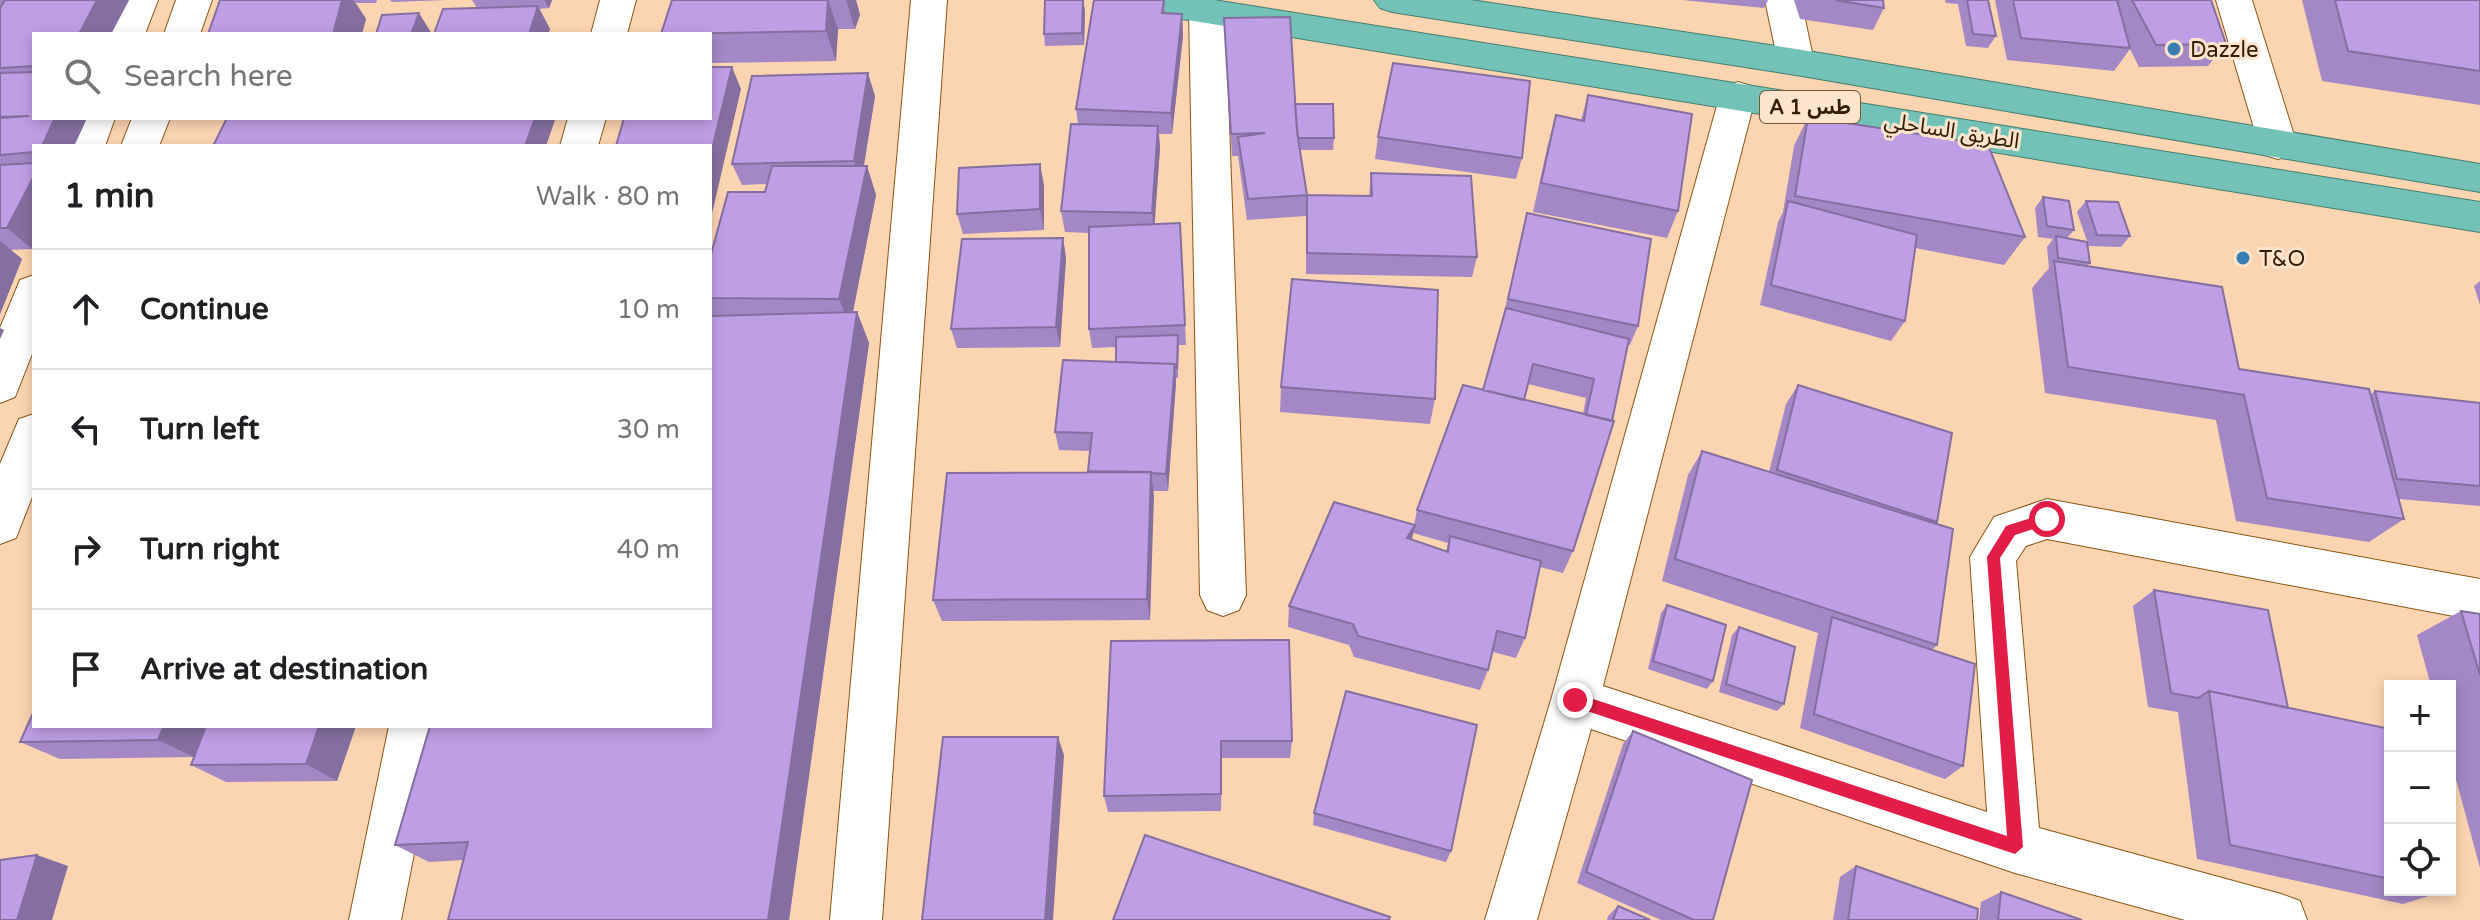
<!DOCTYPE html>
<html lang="en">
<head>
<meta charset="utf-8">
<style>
  :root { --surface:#fff; --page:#f2f2f2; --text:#202124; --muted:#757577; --line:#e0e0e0 }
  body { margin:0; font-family:"Varela Round","Noto Sans Arabic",sans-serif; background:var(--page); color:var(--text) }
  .controls { position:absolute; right:24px; bottom:24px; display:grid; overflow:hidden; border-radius:0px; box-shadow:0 4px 12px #0003 }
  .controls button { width:72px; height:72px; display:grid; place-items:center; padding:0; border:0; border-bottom:2px solid var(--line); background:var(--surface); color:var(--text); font:40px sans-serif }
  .stop { position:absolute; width:24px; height:24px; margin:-18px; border:6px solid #e11d48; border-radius:50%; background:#fff }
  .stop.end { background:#e11d48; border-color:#fff; box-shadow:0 2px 8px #0008 }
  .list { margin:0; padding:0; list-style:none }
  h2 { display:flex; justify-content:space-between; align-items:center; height:104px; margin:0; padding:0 32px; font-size:34px }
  h2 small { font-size:26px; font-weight:400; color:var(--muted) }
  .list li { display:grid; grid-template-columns:52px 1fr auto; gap:24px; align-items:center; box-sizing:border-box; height:120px; padding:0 32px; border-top:2px solid var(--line) }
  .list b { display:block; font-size:30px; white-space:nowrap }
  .list em { font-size:26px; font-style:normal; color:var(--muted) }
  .icon { flex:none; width:44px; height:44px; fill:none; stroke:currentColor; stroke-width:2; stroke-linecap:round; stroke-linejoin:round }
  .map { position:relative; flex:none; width:2480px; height:920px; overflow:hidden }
  .search { position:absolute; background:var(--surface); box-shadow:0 4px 12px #0003; left:32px; top:32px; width:680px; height:88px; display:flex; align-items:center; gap:20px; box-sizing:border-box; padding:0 28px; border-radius:0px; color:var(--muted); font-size:30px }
  .panel { position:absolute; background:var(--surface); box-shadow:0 4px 12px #0003; left:32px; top:144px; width:680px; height:584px; border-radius:0px }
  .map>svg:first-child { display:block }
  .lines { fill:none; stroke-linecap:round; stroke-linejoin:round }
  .minor-casing { stroke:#8c5512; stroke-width:2 }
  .tertiary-casing { stroke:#8c5512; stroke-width:2 }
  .trunk-casing { stroke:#457e6c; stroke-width:2 }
  .minor { fill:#fff; fill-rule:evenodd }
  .tertiary { fill:#fff; fill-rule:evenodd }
  .trunk { fill:#72c2b7; fill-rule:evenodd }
  .wall { fill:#a388c5; fill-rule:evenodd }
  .shaded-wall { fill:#856fa0 }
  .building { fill:#be9ee5; stroke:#856fa0; stroke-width:2 }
  .route { fill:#e11d48 }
  .poi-dot { fill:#377eb3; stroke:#fee4cd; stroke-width:3 }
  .labels { text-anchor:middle; stroke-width:6; stroke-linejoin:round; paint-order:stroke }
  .shield { fill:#fee4cd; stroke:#705840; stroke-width:2 }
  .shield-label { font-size:20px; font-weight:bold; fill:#331c03 }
  .poi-label { font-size:22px; fill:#331c03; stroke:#fee4cd; text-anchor:start }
  .street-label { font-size:22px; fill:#331c03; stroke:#fee4cd }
</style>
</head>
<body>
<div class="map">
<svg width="2480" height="920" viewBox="0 0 2480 920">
  <rect width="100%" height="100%" fill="#fbd4b1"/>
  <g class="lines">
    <g class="minor-casing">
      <path id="minor" d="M600,0H636L627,34H591Z
        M911,0H947L882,920H830Z
        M1203,0L1219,2L1225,11L1246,595L1239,610L1223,616L1207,610L1200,595L1189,11L1195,2Z
        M1765,0H1801L1814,62L1809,71L1796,75L1783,71L1778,62Z
        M2216,0H2252L2297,145L2291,155L2278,159L2265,155L2259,145Z
        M1738,82L1751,86L1756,95L1603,686L1987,812L1970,557L1994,517L2047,499L2480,579V621L2047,539L2026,546L2016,561L2039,828L2281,894L2300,901L2307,920H2185L2015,873L1591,729L1537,920H1485L1551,700L1720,95L1725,86Z
        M568,118H606L598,146H560Z
        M389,726H439L401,920H349Z"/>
    </g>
    <g class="tertiary-casing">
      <path id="tertiary" d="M122,0H158L145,34H109Z
        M176,0H212L200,34H164Z
        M77,118H115L105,146H67Z
        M132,118H170L159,146H121Z
        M34,275V349L15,397L0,403V328L20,280Z
        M34,414V492L16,538L0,544V464L19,419Z"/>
    </g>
    <g class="trunk-casing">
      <path id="trunk" d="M1121,0H1214L2480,202V232L1139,12L1127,8Z
        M1374,0H1471L1796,49L2480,164V192L1796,75L1392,12L1380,8Z"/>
    </g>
    <use href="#minor" class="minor"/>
    <use href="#tertiary" class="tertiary"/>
    <use href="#trunk" class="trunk"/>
  </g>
  <path class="wall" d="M0,0H129L111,34H34V118H87L74,146H34V244L32,249L11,250L22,259L0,314Z
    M225,0H377L376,3H356L366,19L362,34H208Z
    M390,0H448L392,2Z
    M472,0H552L549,8L539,9L550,29L548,34H434L477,8Z
    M672,0H856L860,15L855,29H838L836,61L710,63V34H661Z
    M1094,0H1165V13L1182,14L1183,36L1172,134H1159L1160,148L1154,224L1180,223L1186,345H1179L1178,378H1176L1168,491H1153L1150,620L942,621L933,600L1088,472L1090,451L1059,450L1055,432L1116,362V347L1092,348L1089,329V233L1065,232L1061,211L1078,124L1076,109Z
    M1682,0H1768L1764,8Z
    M1794,0H1883L1884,8L1873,30L1800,19Z
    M1945,0H1988L1996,36L1988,48L1966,46L1958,4L1946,3Z
    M1995,0H2211L2226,44L2208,66L2139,67L2130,49L2114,71L2007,60Z
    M2302,0H2480V105L2322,81Z
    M1085,10L1084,45L1045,46L1044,34Z
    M1224,18L1295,104L1334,138L1333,150H1300L1307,195L1369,196L1371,173L1477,257L1472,277L1306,274V216L1247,220L1238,156H1232Z
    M1588,95L1678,211L1667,238L1533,212L1548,144L1556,115L1581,120Z
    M875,96L864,166H867L876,195L853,312H857L869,343L789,920H448L463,860L429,862L395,845L710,726V258L765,192L767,184L742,185L732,164Z
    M1808,117L2025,237L2004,265L1915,248L1905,321L1891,341L1760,305L1778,222L1783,212L1794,146Z
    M1378,137L1522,158L1516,179L1375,159Z
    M1044,185V230L963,234L957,214Z
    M2043,197L2074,230L2067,238L2087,241L2077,212L2086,201L2130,236L2121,247L2088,246L2090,263L2087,266L2239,369L2370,395L2375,391L2480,403V506L2399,499L2404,519L2369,542L2236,521L2216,420L2045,393L2032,288L2049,268L2047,247L2053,239L2038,237L2035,208Z
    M1527,213L1638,326L1630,345H1628L1573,551L1563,573L1540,567L1525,638L1516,658L1493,652L1488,670L1480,690L1354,657L1349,645L1288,627L1289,606L1414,525L1417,510L1483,390L1504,313ZM1528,384L1586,398L1583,414L1524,400ZM1413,533L1448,543L1446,551L1412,539Z
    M1063,238L1066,258L1060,347L957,348L951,329Z
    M2480,281V305L2474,286Z
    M1798,385L1937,522L1936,524L1937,645L1932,650L1963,766L1945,779L1800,728L1818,633L1662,581L1688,475L1702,451L1769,472L1786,404Z
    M1281,387L1435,399L1430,424L1280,412Z
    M2154,590L2288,708L2390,729V890L2445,891L2403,904L2197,859L2178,712L2148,707L2133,606Z
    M1667,605L1713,681L1707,689L1648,669L1661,613Z
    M2461,611L2480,614V868L2450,757V686H2431L2417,635Z
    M1739,627L1784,704L1777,711L1719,692L1732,635Z
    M1111,641L1292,741L1290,758H1222L1221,811L1108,812L1104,796Z
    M34,726H356L337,781L226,782L191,765L194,757L60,759L20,742Z
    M1633,731L1713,920H1661L1577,883L1623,744Z
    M1314,813L1451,851L1446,862L1313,825Z
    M1856,866L1977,920H1833L1840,877Z
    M2001,892L2082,920H1979L1981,902Z
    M1618,906L1650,920H1607L1608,916Z"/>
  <path class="shaded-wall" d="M97,0H129L111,34H79Z
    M342,0H353L366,19L362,34H333Z
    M544,0H552L549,8Z
    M828,0L838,29L836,61L826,31Z
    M846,0H856L860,15L855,29Z
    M1083,0L1085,10L1084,45L1082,33Z
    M538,6L550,29L548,34H529Z
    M419,13L432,34H411Z
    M1182,14L1183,36L1172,134L1171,113Z
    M732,67L741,89L710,222V157Z
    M868,73L875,96L861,182L854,161Z
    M55,118H87L74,146H42Z
    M535,118H554L555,120L546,146H525Z
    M1158,126L1160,148L1154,234L1152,213Z
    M1040,164L1044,185V230L1040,209Z
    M867,166L876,195L850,326L839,299Z
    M34,176V244L32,249L7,228Z
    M1063,238L1066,258L1060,347L1056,327Z
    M0,241L22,259L0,314Z
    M857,312L869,343L789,920H768Z
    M0,328L4,330L0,339Z
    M1175,364L1176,384L1168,491L1166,474Z
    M1151,472L1154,496L1150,620L1147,599Z
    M1415,525L1410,548L1407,538Z
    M164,726H206L194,757L158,740Z
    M319,726H356L337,781L306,764Z
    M1058,737L1064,755L1053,920H1045Z
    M37,855L68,866L52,920H17Z"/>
  <path class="building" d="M5,0H97L79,34H34V66L0,68V8Z
    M220,0H342L333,34H208Z
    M672,0H828L826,31L661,34Z
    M1045,0H1083L1082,33L1044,34Z
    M1094,0H1164L1162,13L1182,14L1171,113L1076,109Z
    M1835,0H1883L1884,8Z
    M1967,0H1988L1996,36L1973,34Z
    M2013,0H2117L2130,48L2021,38Z
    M2132,0H2211L2226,44L2156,45Z
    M2335,0H2480V71L2348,51Z
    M538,6L529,34H434L443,9Z
    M419,13L411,34H376L382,15Z
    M1290,17L1297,132L1307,195L1248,199L1238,137L1265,133L1231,134L1224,18Z
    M1393,63L1530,81L1522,158L1378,137Z
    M710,67H732L710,157V146H616L624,118H710Z
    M34,72V118H55L42,146H34V152L0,155V118L29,116L0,117V73Z
    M868,73L854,161L732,164L752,76Z
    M1588,95L1692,114L1678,211L1541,183L1556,115L1584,121Z
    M1295,104H1333L1334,138H1298Z
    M1808,117L1988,145L2025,237L1795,196Z
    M227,118H535L525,146H213Z
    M1071,124L1158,126L1152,213L1061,211Z
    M34,163V176L7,228H0V165Z
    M1040,164V209L957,214L959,168Z
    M772,166H867L839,299L710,298V258L728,192H765Z
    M1371,173L1471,176L1477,257L1307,253V195L1372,196Z
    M2043,197L2069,201L2074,230L2047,226Z
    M1788,201L1917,235L1905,321L1771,285Z
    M2086,201L2118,202L2130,236L2097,235Z
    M1527,213L1651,239L1638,326L1508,299Z
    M1180,223L1185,325L1089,329V227Z
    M2056,236L2087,242L2090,263L2058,258Z
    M1063,238L1056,327L951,329L962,239Z
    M2054,261L2222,287L2239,369L2369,389L2404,519L2267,498L2244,395L2068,367Z
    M1292,279L1438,290L1435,399L1281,387Z
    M1506,308L1629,339L1612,421L1586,415L1594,379L1533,364L1524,400L1483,390Z
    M857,312L768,920H448L468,842L395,845L430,726H710V316Z
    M1178,335L1177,368H1174L1175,364L1116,362V337Z
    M1063,360L1175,364L1166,474L1151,473V472L1088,471L1092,433L1055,432Z
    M1463,385L1614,421L1573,551L1417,510Z
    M1798,385L1952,433L1937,522L1777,470Z
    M2375,391L2480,403V486L2397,479Z
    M1702,451L1953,529L1937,645L1675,559Z
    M1151,472L1147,599L933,600L947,473Z
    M1334,502L1415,525L1407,538L1448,552L1450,536L1541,561L1525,638L1497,631L1488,670L1358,636L1353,624L1289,606Z
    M2154,590L2268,610L2288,708L2209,691L2198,698L2171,693Z
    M1667,605L1726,625L1713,681L1653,661Z
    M2461,611L2480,614V675Z
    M1832,617L1975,664L1963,766L1814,714Z
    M1739,627L1795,647L1784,704L1726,684Z
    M1289,640L1292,741H1221V794L1104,796L1111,641Z
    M1346,691L1477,725L1451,851L1314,813Z
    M2209,691L2390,729V879L2230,845Z
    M34,711V726H164L158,740L20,742Z
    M206,726H319L306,764L191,765Z
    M1633,731L1752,780L1713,920H1694L1586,872Z
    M943,737H1058L1045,920H922Z
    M1145,835L1390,917L1389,920H1113Z
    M37,855L17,920H0V860Z
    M1856,866L1978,909L1977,920H1848Z
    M2001,892L2082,920H1998Z
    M1618,906L1650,920H1613Z"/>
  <path class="route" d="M2047,513L2052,515V523L2015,535L2000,558L2023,847L2015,854L1575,707L1568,700L1575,693L2007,836L1987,557L2006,526Z"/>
  <g class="poi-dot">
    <circle cx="2174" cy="49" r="8"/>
    <circle cx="2243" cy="258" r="8"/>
  </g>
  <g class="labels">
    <rect class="shield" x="1760" y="91" width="100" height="32" rx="6"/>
    <g class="shield-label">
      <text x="1810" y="114">A 1 طس</text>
    </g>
    <g class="poi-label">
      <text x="2190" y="57">Dazzle</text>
      <text x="2259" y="266">T&amp;O</text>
    </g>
    <g class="street-label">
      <text transform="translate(1952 130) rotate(9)" y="8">الطريق الساحلي</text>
    </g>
  </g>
</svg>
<div class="controls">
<button>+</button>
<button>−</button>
<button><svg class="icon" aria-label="locate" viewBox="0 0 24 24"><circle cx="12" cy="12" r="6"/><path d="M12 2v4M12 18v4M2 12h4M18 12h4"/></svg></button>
</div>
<div class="stop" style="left:2047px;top:519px"></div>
<div class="stop end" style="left:1575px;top:700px"></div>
<div class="search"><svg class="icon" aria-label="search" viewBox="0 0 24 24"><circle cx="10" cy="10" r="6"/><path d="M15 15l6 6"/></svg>Search here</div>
<section class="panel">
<h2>1 min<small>Walk · 80 m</small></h2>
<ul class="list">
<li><svg class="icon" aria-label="ahead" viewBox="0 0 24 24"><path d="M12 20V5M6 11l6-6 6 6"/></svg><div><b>Continue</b></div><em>10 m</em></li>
<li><svg class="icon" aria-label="left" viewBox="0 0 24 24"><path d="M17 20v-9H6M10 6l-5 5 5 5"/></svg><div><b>Turn left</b></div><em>30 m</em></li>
<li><svg class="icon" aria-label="right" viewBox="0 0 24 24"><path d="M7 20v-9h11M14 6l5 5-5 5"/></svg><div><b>Turn right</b></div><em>40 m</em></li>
<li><svg class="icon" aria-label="arrive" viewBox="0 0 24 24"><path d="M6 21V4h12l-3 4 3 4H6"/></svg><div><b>Arrive at destination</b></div></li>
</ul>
</section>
</div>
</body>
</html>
